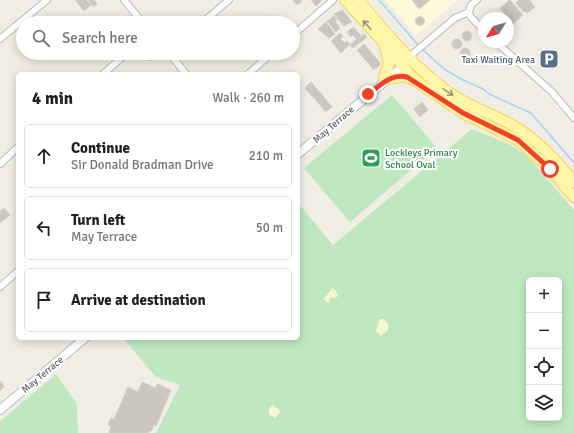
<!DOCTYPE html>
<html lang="en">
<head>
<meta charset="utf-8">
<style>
  :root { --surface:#fff; --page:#f2f2f2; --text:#202124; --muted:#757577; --line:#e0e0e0 }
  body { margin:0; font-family:Signika,sans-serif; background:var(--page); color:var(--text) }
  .controls { position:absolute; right:12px; bottom:12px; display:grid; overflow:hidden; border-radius:6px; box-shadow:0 2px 10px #0003 }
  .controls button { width:36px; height:36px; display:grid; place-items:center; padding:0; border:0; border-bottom:1px solid var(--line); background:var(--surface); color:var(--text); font:20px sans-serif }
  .compass { position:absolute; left:478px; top:12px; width:36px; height:36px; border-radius:50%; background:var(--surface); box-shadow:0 2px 10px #0003; rotate:233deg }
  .stop { position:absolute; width:12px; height:12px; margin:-9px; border:3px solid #f24127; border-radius:50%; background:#fff }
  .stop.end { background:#f24127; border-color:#fff; box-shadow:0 1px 4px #0008 }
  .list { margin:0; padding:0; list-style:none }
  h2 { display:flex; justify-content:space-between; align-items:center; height:52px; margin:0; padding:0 16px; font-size:17px }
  h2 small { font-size:13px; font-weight:400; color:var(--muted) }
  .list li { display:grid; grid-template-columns:26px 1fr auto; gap:12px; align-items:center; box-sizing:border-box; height:64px; margin:0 8px 8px; padding:0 8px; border:1px solid var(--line); border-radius:6px }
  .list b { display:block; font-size:15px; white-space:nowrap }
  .list p { margin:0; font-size:13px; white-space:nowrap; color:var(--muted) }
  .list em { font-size:13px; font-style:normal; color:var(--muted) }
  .icon { flex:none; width:22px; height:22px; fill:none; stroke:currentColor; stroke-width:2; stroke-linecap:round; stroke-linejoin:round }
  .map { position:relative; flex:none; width:574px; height:433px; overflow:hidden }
  .search { position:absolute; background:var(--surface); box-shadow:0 2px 10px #0003; left:16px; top:16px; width:284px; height:44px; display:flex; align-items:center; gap:10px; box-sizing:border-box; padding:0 14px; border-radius:22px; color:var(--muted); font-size:15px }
  .panel { position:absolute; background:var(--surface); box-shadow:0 2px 10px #0003; left:16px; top:72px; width:284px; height:268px; border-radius:6px }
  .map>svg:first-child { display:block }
  .commercial { fill:#fff8d9 }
  .green { fill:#bfe8c1; fill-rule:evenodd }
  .sand { fill:#fcf5d2 }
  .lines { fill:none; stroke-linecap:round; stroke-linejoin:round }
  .stream { stroke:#a4d3ff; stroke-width:1.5 }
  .building { fill:#cac7c1; stroke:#d4d0c2 }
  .minor-casing { stroke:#b9bbc1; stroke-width:8 }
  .tertiary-casing { stroke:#b9bbc1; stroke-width:10 }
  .primary-casing { stroke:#f9d353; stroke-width:12 }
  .minor { stroke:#fff; stroke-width:6 }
  .tertiary { stroke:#fff; stroke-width:8 }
  .primary { stroke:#fff6a9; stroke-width:10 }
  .oneway { stroke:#95947d }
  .route { stroke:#f24127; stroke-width:5 }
  .labels { text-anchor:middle; stroke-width:4; stroke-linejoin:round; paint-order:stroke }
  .service-label { font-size:10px; fill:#4e5e75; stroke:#fff; text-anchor:end }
  .street-label { font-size:10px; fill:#5c5f65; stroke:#fff }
  .leisure-label { font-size:10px; fill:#27864d; stroke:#fff; text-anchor:start }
</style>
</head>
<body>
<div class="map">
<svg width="574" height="433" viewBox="0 0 574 433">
  <rect width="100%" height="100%" fill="#efede4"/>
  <path class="commercial" d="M385,0H458L416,36Z"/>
  <path class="green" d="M392,95L437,148L350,222L304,168Z
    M472,129L511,145L527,156L574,210V433H156L180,385L156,377L123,338H298V203L333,245ZM529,280H559V418H529Z
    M56,374L77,404L78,433H0V421Z"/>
  <path class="sand" d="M332,288L335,289L338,296L335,298L330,297L329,302L327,303L324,299Z
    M380,319H384L388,324V330L381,336L376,331Z
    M273,405L281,411L275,418L269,414V408Z"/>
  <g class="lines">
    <path class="stream" d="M379,0L419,46
      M422,49L444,69L461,79L483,89L489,94L531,113L574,163"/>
  </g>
  <path class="building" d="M75,0H86L91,5L84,11Z
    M88,0H94L97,4L94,7Z
    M293,0H301L302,1L297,5Z
    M311,0H322L316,6Z
    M412,0H430L419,9Z
    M510,0L523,15L513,24L500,8Z
    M519,0H529L535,7L527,13L525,11L524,12L516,3Z
    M342,10L352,22L344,26L334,14Z
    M334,16L337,20L335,22L340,28L336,32L327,21Z
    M415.5 21a4.5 4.5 0 1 1 9 0a4.5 4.5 0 1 1-9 0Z
    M508,18L513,24L508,30Z
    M326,22L335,34L329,38L318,29Z
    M354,27L361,36L357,40L353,35L351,37L347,32Z
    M462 36a5 5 0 1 1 10 0a5 5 0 1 1-10 0Z
    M340,33L343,36L340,39L345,43L347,41L350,44L341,53L331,41Z
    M364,34L367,37L353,48L350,45Z
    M452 44a5 5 0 1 1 10 0a5 5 0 1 1-10 0Z
    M364,44L381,64L374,70L357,50Z
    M460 53a5 5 0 1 1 10 0a5 5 0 1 1-10 0Z
    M145,53H159L150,61L144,54Z
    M311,82L332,107L326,112L305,88Z
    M422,102L428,110L420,117L414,109Z
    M4,208L10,215L0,223V211Z
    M0,381L4,386L0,391Z
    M142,382L156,388L157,384L171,390L156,426L154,425L152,430L147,433H109L111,426L108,425L111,418L114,419L128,387L138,392Z"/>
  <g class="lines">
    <g class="minor-casing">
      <path id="minor" d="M124,0L143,23
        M469,12L470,16L484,31
        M469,12L471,5L477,0
        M202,23L229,0
        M293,35L333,0
        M0,39L47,0
        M496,42L552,92L574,118
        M169,53L186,74
        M409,57L455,18L469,12
        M103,74L127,53
        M248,74L272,53
        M0,164L18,147
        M0,287L18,271"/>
    </g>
    <g class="tertiary-casing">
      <path id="tertiary" d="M298,154L400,69L402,65
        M0,410L85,338"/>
    </g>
    <g class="primary-casing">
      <path id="primary" d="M345,0L393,53L410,75L423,86L463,113L518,140L550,169L574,197
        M358,0C386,32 412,66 447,91C466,106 491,113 512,125C537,139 556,160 574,182
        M384,77L389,64L385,46
        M388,79L404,76L413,80"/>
    </g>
    <use href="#minor" class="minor"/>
    <use href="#tertiary" class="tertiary"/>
    <use href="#primary" class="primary"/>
  </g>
  <defs><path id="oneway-shaft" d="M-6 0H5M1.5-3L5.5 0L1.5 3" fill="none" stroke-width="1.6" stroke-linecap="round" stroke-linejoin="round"/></defs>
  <g class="oneway">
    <use href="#oneway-shaft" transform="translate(367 25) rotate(-132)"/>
    <use href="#oneway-shaft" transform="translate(448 92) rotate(34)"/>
  </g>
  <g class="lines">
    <path class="route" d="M368,94C380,86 391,73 407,77L463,113L518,140L550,169"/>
  </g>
  <defs>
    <g id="parking-square" transform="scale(1)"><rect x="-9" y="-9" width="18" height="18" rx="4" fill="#5c6f8a" stroke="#fff"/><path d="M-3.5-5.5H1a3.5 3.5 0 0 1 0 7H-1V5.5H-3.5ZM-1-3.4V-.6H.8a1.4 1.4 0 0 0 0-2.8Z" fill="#fff"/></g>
    <g id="stadium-square" transform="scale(1)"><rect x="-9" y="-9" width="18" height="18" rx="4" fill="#2e9e5b" stroke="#fff"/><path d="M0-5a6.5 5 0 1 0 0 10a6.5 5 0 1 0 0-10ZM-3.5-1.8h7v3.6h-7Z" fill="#fff"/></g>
  </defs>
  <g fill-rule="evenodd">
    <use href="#parking-square" x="549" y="59"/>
    <use href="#stadium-square" x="371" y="158"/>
  </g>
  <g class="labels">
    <g class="service-label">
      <text x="535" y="63">Taxi Waiting Area</text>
    </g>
    <g class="street-label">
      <text transform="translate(333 124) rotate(-41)" y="4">May Terrace</text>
      <text transform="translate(42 374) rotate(-40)" y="4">May Terrace</text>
    </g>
    <g class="leisure-label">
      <text x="385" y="156">Lockleys Primary<tspan x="385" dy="12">School Oval</tspan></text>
    </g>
  </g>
</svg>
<div class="controls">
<button>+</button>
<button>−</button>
<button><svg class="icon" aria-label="locate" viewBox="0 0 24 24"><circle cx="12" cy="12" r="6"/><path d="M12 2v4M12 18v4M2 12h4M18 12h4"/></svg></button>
<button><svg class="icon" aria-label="layers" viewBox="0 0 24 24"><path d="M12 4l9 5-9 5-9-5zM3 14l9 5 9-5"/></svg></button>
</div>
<svg class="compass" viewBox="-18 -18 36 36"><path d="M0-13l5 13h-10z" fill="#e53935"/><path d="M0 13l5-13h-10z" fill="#757577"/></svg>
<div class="stop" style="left:550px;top:169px"></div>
<div class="stop end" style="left:368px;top:94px"></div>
<div class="search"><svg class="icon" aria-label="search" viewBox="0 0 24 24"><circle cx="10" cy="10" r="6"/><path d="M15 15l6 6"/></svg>Search here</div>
<section class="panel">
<h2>4 min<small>Walk · 260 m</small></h2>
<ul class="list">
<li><svg class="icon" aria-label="ahead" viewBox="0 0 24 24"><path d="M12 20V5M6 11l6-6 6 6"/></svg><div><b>Continue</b><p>Sir Donald Bradman Drive</p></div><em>210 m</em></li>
<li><svg class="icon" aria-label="left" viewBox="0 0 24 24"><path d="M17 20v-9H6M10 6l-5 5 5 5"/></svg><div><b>Turn left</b><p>May Terrace</p></div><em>50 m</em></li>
<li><svg class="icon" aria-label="arrive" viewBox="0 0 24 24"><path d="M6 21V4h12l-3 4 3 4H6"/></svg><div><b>Arrive at destination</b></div></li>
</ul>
</section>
</div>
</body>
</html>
